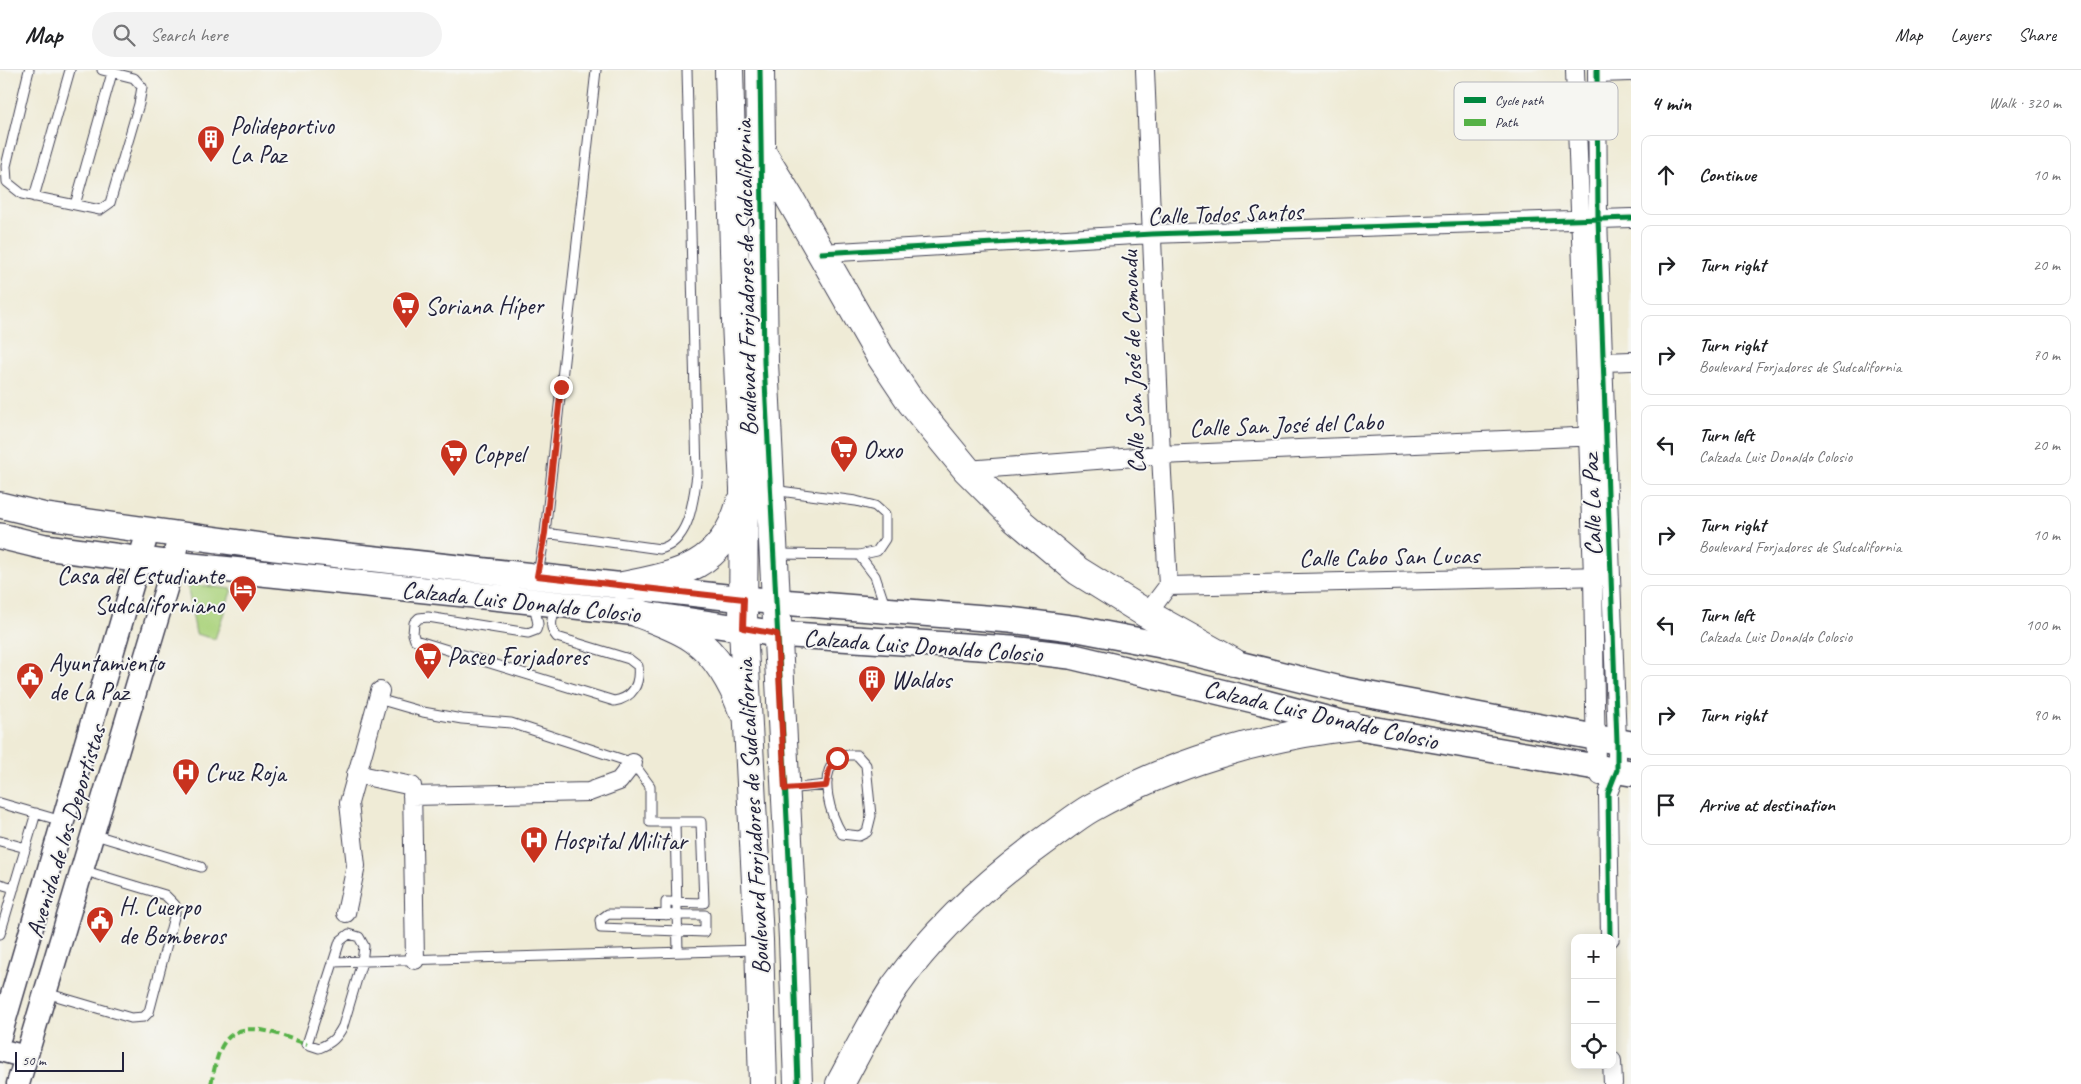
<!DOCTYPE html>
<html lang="en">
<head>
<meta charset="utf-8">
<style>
  :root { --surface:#fff; --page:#f2f2f2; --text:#202124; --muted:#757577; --line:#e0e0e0 }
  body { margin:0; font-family:Caveat,sans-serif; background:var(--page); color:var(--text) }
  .controls { position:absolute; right:15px; bottom:15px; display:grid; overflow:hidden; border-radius:10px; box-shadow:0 2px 12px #0003 }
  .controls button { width:45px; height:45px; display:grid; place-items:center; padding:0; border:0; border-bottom:1px solid var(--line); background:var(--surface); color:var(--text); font:25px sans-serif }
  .scale { position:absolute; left:15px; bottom:12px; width:109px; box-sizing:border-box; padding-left:5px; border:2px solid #22223b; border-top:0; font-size:14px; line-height:18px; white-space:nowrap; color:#22223b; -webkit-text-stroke:4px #f6f6f2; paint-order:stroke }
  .stop { position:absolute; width:15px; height:15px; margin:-11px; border:4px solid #c8321e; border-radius:50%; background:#fff }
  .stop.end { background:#c8321e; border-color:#fff; box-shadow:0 1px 5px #0008 }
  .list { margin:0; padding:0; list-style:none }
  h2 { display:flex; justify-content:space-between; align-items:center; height:65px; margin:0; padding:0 20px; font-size:21px }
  h2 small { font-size:16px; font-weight:400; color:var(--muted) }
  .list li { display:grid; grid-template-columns:32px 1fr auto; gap:15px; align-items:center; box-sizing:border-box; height:80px; margin:0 10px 10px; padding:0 10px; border:1px solid var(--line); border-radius:10px }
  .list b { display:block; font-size:19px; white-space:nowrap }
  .list p { margin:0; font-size:16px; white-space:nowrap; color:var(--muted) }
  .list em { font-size:16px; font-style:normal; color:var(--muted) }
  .icon { flex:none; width:28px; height:28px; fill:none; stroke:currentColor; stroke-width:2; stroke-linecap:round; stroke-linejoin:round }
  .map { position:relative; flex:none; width:1631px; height:1014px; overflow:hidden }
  header { display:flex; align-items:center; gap:30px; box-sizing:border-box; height:70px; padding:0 25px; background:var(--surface); border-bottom:1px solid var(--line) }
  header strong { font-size:24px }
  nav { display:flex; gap:28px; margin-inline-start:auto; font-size:18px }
  .search { width:350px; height:45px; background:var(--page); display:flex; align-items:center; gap:12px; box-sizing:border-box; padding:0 18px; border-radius:28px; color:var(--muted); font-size:19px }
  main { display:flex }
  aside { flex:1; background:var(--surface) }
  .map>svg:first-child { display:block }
  .green { fill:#abd37d; stroke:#667a5c }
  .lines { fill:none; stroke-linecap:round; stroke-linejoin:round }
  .service-casing { stroke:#414052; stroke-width:11 }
  .minor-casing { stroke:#414052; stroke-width:20 }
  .tertiary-casing { stroke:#414052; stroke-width:25 }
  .secondary-casing { stroke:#414052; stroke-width:28 }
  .primary-casing { stroke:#414052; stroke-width:30 }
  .service { stroke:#fff; stroke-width:9 }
  .minor { stroke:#fff; stroke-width:18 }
  .tertiary { stroke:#fff; stroke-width:22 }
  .secondary { stroke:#fff; stroke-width:25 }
  .primary { stroke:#fff; stroke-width:28 }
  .quiet { stroke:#55b146; stroke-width:4; stroke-dasharray:8 4; stroke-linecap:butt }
  .cycleway-casing { stroke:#f6f6f2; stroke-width:8 }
  .cycleway { stroke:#00873e; stroke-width:5 }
  .route { stroke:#c8321e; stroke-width:6 }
  .labels { text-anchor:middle; stroke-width:4; stroke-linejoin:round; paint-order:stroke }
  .poi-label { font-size:25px; fill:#22223b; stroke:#f6f6f2; text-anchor:start }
  .street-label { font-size:25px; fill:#22223b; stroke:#f6f6f2 }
  .key { fill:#f6f6f2; stroke:#b6b6bb; stroke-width:1 }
  .key-label { font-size:14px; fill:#22223b }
</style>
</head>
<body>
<header>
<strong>Map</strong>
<div class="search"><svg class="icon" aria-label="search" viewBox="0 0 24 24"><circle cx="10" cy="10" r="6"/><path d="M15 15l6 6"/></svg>Search here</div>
<nav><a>Map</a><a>Layers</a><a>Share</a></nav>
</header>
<main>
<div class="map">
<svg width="1631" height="1014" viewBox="0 0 1631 1014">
  <rect width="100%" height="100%" fill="#f6f6f2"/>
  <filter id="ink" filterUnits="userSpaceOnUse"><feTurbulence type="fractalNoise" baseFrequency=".02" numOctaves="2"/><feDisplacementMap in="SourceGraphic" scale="10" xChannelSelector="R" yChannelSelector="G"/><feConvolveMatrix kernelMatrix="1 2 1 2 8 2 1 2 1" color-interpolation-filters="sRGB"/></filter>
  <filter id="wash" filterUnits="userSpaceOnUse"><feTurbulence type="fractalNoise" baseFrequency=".0096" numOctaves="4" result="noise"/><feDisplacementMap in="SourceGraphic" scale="20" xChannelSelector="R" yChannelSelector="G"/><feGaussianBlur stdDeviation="1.12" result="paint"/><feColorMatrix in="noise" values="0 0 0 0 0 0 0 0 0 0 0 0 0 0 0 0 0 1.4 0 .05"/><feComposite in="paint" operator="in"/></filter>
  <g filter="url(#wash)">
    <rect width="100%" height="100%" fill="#efebd6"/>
    <path class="green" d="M187,514L232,519L215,569L196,564Z"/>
  </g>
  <g filter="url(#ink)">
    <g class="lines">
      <g class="service-casing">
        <path id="service" d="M29,0L6,96L7,112L22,124L100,140L110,133L139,34L142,17L134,8L102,0
          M34,127L70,0
          M75,135L112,3
          M772,420L856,431L875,436L885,445V469L877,481L859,485L776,484
          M545,463L660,479C690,471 693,431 697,405L687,0
          M859,485L875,506L886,539
          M538,504L545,463L596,0
          M534,534L538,554L536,560L528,563L428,547L419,548L414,553L413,564L415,570L614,631C633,628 640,614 638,596L629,589L557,567C548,557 552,548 556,536
          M378,629L423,642L462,649L511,653L633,693L650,716V752H701L704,833L666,832V845
          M848,685H857L866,695L871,746L867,762L859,766L842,764C831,746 817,706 837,689C839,687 845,686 848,685Z
          M788,719L826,715
          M0,733L62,751
          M675,753L678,882
          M92,764L201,797
          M0,771L26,778
          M0,814L14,818
          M608,844L705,845V862L601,858L600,850Z
          M0,864L36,743
          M349,864L359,867L364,876L362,892L343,956C337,968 331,973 319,978L307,974L340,871Z
          M333,892L756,880
          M46,923L131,948L144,947L149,942L175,843V835L165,825L82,800"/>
      </g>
      <g class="minor-casing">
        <path id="minor" d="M1145,0L1161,385L1168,516L1147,544
          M1575,0L1593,506L1596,697L1600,706
          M1597,0L1598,148L1617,672V700L1608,723L1610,868
          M1597,3L1631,2
          M821,183L1152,164L1631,148
          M1604,292L1631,291
          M967,400L1161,385L1598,366
          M1168,516L1603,506
          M356,704L412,716L415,890
          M412,726L589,722L619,711L633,693
          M346,843L356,796L349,733L380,621
          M1612,991L1613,1014"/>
      </g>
      <g class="tertiary-casing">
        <path id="tertiary" d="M0,966L148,461
          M0,980L26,987
          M18,1014L168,512L179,466"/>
      </g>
      <g class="secondary-casing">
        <path id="secondary" d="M0,435L46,446L275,478L744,529L1010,550L1078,559L1161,575L1344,620L1631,674
          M0,466L45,477L173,494L503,528L638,543L777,564L1011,579L1070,586L1262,632L1353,656L1631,703"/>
      </g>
      <g class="primary-casing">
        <path id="primary" d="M729,0L736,252L744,418L743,558L759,870L763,1014
          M760,0L764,292L793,869L798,1014
          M761,81L789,127L879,284L911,332L967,400L1015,448L1078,501L1147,544L1233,592
          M623,516C679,505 723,496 740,434
          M638,543C657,551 677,557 694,569C716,584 733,615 742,639
          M840,1014C858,981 875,946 896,915C938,857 992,808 1051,766C1064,757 1077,746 1091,738C1171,693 1263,666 1353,656"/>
      </g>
      <use href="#service" class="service"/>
      <use href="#minor" class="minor"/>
      <use href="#tertiary" class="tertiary"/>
      <use href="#secondary" class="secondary"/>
      <use href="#primary" class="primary"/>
      <path class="quiet" d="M211,1014C214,1002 216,987 222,976C240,944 280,966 307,974"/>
      <g class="cycleway-casing">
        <path id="cycleway" d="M760,0L764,292L793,869L798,1014
          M1597,0L1598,148L1617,672V700L1608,723L1610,868
          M821,183L1152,164L1631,148"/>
      </g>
      <use href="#cycleway" class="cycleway"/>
    </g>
  </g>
  <g class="lines" filter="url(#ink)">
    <path class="route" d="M561,317L545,463L537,506L744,529L743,558L777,564L785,719L826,716L829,700L837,688"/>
  </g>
  <defs>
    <g id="building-pin" transform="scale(1.4375)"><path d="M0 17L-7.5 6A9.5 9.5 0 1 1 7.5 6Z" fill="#c8321e" stroke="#f6f6f2"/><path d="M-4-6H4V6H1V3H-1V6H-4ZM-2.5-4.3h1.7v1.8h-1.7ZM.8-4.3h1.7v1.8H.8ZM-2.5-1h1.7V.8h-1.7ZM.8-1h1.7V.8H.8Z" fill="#fff"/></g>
    <g id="supermarket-pin" transform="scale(1.4375)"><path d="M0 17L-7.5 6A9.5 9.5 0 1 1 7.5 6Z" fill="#c8321e" stroke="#f6f6f2"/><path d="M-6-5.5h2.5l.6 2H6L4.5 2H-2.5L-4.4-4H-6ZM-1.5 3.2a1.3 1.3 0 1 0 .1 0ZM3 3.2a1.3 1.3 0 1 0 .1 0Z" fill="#fff"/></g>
    <g id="hotel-pin" transform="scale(1.4375)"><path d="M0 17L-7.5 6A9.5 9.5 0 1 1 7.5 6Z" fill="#c8321e" stroke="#f6f6f2"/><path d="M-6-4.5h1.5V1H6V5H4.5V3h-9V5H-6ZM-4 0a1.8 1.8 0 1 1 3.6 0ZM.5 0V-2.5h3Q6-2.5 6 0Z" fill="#fff"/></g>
    <g id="civic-pin" transform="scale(1.4375)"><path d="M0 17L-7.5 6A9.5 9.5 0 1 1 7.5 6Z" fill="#c8321e" stroke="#f6f6f2"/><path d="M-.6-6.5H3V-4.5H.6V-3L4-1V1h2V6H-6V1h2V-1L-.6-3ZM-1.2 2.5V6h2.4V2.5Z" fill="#fff"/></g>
    <g id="hospital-pin" transform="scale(1.4375)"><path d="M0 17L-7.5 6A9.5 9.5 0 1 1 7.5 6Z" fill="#c8321e" stroke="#f6f6f2"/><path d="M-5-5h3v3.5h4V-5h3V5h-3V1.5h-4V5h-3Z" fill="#fff"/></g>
  </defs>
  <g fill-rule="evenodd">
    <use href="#building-pin" x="211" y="69"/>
    <use href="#supermarket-pin" x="406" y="235"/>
    <use href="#supermarket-pin" x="844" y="379"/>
    <use href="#supermarket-pin" x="454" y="383"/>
    <use href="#hotel-pin" x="243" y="519"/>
    <use href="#supermarket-pin" x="428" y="586"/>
    <use href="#civic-pin" x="30" y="606"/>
    <use href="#building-pin" x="872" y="609"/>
    <use href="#hospital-pin" x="186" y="702"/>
    <use href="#hospital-pin" x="534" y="770"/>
    <use href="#civic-pin" x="100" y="850"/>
  </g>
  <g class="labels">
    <g class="poi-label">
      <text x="230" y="64">Polideportivo<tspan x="230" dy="29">La Paz</tspan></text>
      <text x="425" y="244">Soriana Híper</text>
      <text x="863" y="388">Oxxo</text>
      <text x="473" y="392">Coppel</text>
      <text x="224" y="514" text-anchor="end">Casa del Estudiante<tspan x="224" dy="29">Sudcaliforniano</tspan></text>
      <text x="447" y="595">Paseo Forjadores</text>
      <text x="49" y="601">Ayuntamiento<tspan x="49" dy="29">de La Paz</tspan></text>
      <text x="891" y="618">Waldos</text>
      <text x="205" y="711">Cruz Roja</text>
      <text x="553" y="779">Hospital Militar</text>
      <text x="119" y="845">H. Cuerpo<tspan x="119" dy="29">de Bomberos</tspan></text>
    </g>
    <g class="street-label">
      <text transform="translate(1225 143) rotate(-2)" y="9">Calle Todos Santos</text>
      <text transform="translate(745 208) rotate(-91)" y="9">Boulevard Forjadores de Sudcalifornia</text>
      <text transform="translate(1132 292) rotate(-92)" y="9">Calle San José de Comondu</text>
      <text transform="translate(1286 354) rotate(-2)" y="9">Calle San José del Cabo</text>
      <text transform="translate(1591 435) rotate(-92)" y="9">Calle La Paz</text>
      <text transform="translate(1389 486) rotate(-1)" y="9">Calle Cabo San Lucas</text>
      <text transform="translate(521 531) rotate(6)" y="9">Calzada Luis Donaldo Colosio</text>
      <text transform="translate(923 575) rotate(4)" y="9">Calzada Luis Donaldo Colosio</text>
      <text transform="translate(1321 644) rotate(13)" y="9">Calzada Luis Donaldo Colosio</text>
      <text transform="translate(752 747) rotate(-93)" y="9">Boulevard Forjadores de Sudcalifornia</text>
      <text transform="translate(65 761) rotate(-73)" y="9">Avenida de los Deportistas</text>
    </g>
  </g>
  <rect x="1454" y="12" width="164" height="58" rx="8" class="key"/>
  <rect x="1464" y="27" width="22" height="6" fill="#00873e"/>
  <rect x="1464" y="49" width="22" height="7" fill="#55b146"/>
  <g class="key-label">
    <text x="1495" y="35">Cycle path</text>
    <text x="1495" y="57">Path</text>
  </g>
</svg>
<div class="controls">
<button>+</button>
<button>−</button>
<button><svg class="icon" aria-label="locate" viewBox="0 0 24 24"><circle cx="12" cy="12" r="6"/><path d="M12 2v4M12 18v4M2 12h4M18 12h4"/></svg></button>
</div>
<div class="scale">50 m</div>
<div class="stop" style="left:837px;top:688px"></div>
<div class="stop end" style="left:561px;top:317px"></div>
</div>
<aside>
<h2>4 min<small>Walk · 320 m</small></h2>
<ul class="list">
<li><svg class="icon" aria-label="ahead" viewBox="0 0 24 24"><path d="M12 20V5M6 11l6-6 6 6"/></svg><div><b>Continue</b></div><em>10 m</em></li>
<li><svg class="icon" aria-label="right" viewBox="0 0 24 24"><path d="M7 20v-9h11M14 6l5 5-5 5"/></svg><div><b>Turn right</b></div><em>20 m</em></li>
<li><svg class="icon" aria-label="right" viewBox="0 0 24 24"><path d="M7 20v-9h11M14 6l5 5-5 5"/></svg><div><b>Turn right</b><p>Boulevard Forjadores de Sudcalifornia</p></div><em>70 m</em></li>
<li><svg class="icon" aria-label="left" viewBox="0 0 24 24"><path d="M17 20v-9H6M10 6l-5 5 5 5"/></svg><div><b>Turn left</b><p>Calzada Luis Donaldo Colosio</p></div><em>20 m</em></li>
<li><svg class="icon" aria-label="right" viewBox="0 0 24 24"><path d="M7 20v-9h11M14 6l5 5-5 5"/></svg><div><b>Turn right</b><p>Boulevard Forjadores de Sudcalifornia</p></div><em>10 m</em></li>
<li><svg class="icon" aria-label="left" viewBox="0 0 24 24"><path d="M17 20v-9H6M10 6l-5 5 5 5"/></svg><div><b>Turn left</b><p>Calzada Luis Donaldo Colosio</p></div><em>100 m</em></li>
<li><svg class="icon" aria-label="right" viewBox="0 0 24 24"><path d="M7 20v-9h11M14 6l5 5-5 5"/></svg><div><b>Turn right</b></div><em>90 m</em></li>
<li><svg class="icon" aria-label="arrive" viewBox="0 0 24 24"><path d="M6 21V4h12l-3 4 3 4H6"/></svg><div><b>Arrive at destination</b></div></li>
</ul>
</aside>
</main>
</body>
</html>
